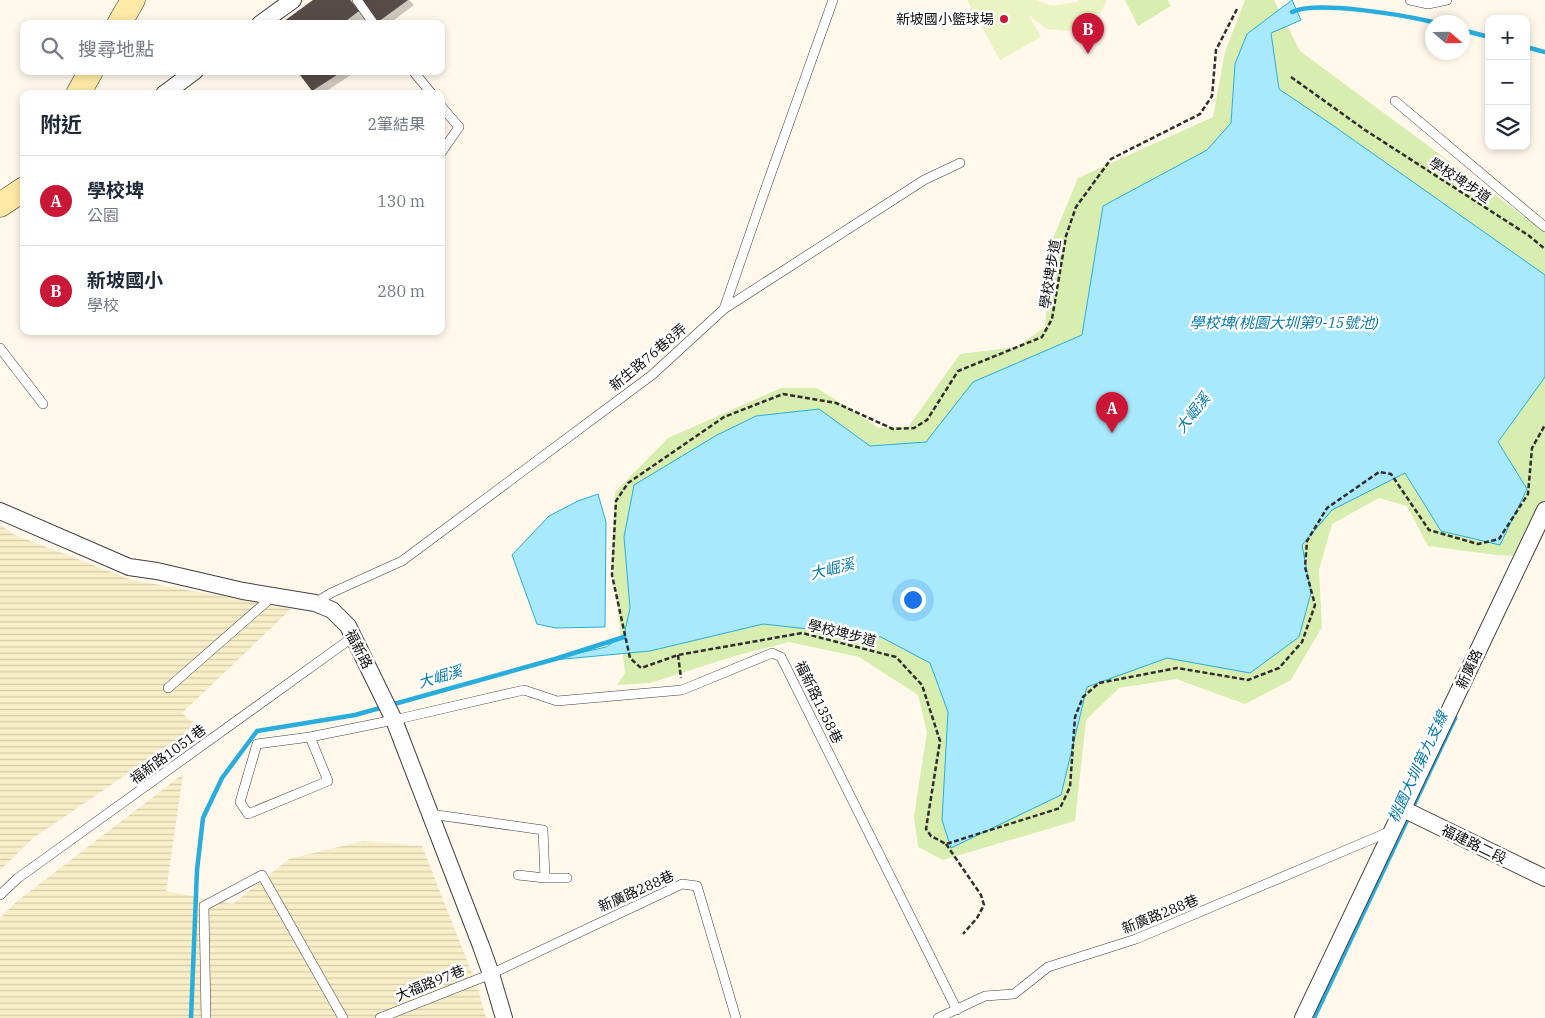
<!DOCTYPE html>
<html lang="zh-TW">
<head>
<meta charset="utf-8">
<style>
  :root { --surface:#fff; --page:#f2f2f3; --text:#1f2937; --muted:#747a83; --line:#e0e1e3; --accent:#ca1637 }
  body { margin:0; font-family:"IBM Plex Serif","Noto Sans TC",serif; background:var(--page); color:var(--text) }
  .controls { position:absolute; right:15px; top:15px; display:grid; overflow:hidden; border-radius:10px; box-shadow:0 2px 8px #0003 }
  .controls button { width:45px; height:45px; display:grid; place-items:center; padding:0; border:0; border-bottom:1px solid var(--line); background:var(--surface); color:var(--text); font:25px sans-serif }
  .compass { position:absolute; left:1425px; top:15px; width:45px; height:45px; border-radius:50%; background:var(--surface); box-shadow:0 2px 8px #0003; rotate:110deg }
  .you { position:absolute; left:912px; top:599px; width:18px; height:18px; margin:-12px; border:4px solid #fff; border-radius:50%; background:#1a73e8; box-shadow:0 0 0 8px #1a73e833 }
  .badge { display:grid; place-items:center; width:32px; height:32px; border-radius:50%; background:var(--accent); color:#fff; font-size:16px; font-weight:700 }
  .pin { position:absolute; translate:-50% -41px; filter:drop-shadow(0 1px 2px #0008) }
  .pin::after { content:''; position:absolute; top:26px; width:18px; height:15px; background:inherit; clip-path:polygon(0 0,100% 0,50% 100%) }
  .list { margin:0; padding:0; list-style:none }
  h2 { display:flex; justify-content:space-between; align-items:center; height:65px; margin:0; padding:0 20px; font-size:21px }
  h2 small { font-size:16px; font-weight:400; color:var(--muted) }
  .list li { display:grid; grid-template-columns:32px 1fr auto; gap:15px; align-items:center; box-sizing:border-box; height:90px; padding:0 20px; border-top:1px solid var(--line) }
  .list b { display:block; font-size:19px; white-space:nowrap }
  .list p { margin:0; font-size:16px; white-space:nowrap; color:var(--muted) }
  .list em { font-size:16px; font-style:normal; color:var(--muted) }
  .icon { flex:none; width:28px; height:28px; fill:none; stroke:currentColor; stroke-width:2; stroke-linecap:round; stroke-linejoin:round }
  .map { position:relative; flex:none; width:1545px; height:1018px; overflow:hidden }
  .search { position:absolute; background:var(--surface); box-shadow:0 2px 8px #0003; left:20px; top:20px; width:425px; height:55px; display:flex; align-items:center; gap:12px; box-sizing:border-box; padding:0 18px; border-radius:10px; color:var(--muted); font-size:19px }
  .panel { position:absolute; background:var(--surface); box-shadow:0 2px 8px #0003; left:20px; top:90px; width:425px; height:245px; border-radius:10px }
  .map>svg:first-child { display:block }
  .farmland { fill:url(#farmland-rules) }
  .park { fill:#d8eeb0 }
  .pitch { fill:#eaf4c3 }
  .water { fill:#a9e9fd; stroke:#28addc }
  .shadow { fill:#0003 }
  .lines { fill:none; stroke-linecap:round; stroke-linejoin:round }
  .stream { stroke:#28addc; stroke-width:4.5 }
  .building { fill:#564b47 }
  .service-casing { stroke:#3f3f3f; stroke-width:10 }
  .minor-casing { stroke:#3f3f3f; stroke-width:18 }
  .secondary-casing { stroke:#2e2e2e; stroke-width:25 }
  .path { stroke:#2e2e2e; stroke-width:2.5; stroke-dasharray:5 2.5; stroke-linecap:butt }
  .service { stroke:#fff; stroke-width:9 }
  .minor { stroke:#fff; stroke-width:16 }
  .secondary { stroke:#ffe9a6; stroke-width:24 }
  .poi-dot { fill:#ca1637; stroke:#fff; stroke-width:2 }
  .labels { text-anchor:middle; stroke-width:5; stroke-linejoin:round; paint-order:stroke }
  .poi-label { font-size:14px; fill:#0c0c0c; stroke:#fff; text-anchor:end }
  .street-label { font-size:14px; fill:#0c0c0c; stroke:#fff }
  .water-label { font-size:15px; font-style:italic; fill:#097aaa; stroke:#fff }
</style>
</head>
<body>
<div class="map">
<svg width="1545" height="1018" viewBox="0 0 1545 1018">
  <defs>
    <pattern id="farmland-rules" width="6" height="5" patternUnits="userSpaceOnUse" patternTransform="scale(1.25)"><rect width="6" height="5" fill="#f8eec8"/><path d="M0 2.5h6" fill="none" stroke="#d3cbab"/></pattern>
  </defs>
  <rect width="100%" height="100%" fill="#fff8eb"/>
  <path class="farmland" d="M0,525L15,535L132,580L291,609L182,713L197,726L32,839L0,870Z
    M183,774L166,891L233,904L289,859L363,841L422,846L477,986L486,1018H0V918L16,902Z"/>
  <path class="park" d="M1125,0H1168L1171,6L1138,26Z
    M1245,0H1274L1300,51L1545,232V500L1521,556L1496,555L1428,546L1407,506L1379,498L1332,524L1319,570L1322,627L1291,680L1245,704L1176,679L1119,688L1086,720L1075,821L943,860L918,847L914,816L927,732L918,695L859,657L789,642L738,655L650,683L617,685L625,673L612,558L615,492L668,438L781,388H817L879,428L908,427L960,354L1017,347L1045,327L1052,241L1078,178L1213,117L1225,52Z"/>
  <path class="pitch" d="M967,0H1036L1052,6L1078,2L1079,0H1107L1101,12L1087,22L1068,31L1046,29L1028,14L1041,37L1000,60Z"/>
  <path class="water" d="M1292,0L1301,20L1271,33L1279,89L1328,122L1545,275V377L1498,442L1527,489L1500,545L1441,531L1405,473L1332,510L1302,545L1311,593L1299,637L1250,673L1167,658L1087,687L1061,795L951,848L942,820L948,712L930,663L881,637L763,624L650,651L543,661L606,647L624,635L630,608L624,537L634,485L717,435L756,416L819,409L870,446L926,442L973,382L1082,335L1103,206L1207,150L1231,123L1235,64L1247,34Z
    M598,494L606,522L605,627L556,628L537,624L512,555L549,516L578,501Z"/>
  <path class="shadow" d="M315,0H354L369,17L360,24H282Z
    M363,0H409L414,5L389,24H383L379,21Z
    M298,71H357L322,94L312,90Z"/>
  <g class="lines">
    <path class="stream" d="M1292,12C1315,0 1403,15 1433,22
      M1462,30L1489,37
      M1526,47L1545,52
      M1412,809L1455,718
      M191,1018L197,870L203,818L222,778L257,731L355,715L555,659L624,637
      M1314,1018L1409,816"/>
  </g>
  <path class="building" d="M313,0H350L359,11L342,24H280Z
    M362,0H408L378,22Z
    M297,71H343L312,91Z"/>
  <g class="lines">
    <g class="service-casing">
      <path id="service" d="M357,0L374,24
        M1410,0L1428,4L1447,0
        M413,71L432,94
        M1395,101L1545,227
        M441,106L459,127L441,153
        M724,309L924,180L960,163
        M0,348L43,404
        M315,603L331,593L402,561L652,375L724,309L764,193L833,0
        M168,688L273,596
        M310,737L328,781L248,814L240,802L257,744L310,737L394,720L524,690L557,701L682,690L772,653L781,657L957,1010
        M430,814L543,830L545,878
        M518,875L545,878H567
        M0,895L18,878L353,637
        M206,1018L204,906L262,875L343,1018
        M380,1018L491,974L682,884L697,886L736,1018
        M938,1018L985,996L1014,994L1048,967L1136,939L1391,831"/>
    </g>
    <g class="minor-casing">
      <path id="minor" d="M260,24L293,0
        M164,94L195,71
        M0,511L129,567L157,571L243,591L315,603L332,610L348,626L394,720L481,946L491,974L504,1018
        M1403,809L1545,878
        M1303,1018L1545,510"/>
    </g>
    <g class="secondary-casing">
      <path id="secondary" d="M119,24L133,0
        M78,94L91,71
        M0,205L24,189"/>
    </g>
    <path class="path" d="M1237,9L1216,50L1212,96L1200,114L1111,159L1076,207L1066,236L1052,319L1042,337L958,371L927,420L914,428L893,429L836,403L783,394L724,417L628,483L616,501L612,575L630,658L641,668L678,655L802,633L896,657L922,685L940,741L926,829L931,836L946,844L1060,808L1070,787L1075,717L1083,697L1099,683L1177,668L1248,680L1279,668L1302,642L1315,605L1305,567L1307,541L1327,508L1379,472L1391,474L1429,530L1478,544L1499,539L1528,494L1532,448L1545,425
      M1291,77L1365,130L1528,235L1545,249
      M678,655L681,678
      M946,844L981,895L984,905L977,918L963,934"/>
    <use href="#service" class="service"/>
    <use href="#minor" class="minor"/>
    <use href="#secondary" class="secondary"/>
  </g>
  <circle class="poi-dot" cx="1004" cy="19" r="5"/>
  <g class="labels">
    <g class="poi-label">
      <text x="994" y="24">新坡國小籃球場</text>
    </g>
    <g class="street-label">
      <text transform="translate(1460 180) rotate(33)" y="5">學校埤步道</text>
      <text transform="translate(1050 274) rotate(-81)" y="5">學校埤步道</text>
      <text transform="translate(648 357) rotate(-40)" y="5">新生路76巷8弄</text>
      <text transform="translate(842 633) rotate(14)" y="5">學校埤步道</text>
      <text transform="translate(359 649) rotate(63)" y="5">福新路</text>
      <text transform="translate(1469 669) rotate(-65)" y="5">新廣路</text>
      <text transform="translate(819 702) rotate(64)" y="5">福新路1358巷</text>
      <text transform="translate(168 754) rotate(-36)" y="5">福新路1051巷</text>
      <text transform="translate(1474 844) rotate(26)" y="5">福建路二段</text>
      <text transform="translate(636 891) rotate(-24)" y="5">新廣路288巷</text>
      <text transform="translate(1160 914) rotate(-22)" y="5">新廣路288巷</text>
      <text transform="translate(430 983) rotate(-22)" y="5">大福路97巷</text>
    </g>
    <g class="water-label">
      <text x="1284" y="328">學校埤(桃園大圳第9-15號池)</text>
      <text transform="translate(1193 413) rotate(-52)" y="5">大崛溪</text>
      <text transform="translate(832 569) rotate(-14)" y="5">大崛溪</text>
      <text transform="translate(440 677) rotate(-16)" y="5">大崛溪</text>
      <text transform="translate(1418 767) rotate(-65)" y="5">桃園大圳第九支線</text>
    </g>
  </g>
</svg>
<div class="controls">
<button>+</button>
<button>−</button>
<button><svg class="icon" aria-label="layers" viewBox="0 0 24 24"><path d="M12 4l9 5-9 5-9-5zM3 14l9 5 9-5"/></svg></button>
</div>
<svg class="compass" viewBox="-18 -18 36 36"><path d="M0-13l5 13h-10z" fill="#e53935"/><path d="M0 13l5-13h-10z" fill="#747a83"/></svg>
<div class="you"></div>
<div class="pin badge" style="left:1112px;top:433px">A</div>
<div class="pin badge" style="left:1088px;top:54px">B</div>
<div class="search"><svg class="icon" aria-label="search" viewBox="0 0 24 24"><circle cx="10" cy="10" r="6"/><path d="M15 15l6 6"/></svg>搜尋地點</div>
<section class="panel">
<h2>附近<small>2筆結果</small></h2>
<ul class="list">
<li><span class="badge">A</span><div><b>學校埤</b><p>公園</p></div><em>130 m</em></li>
<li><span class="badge">B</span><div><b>新坡國小</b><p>學校</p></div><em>280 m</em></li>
</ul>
</section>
</div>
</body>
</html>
